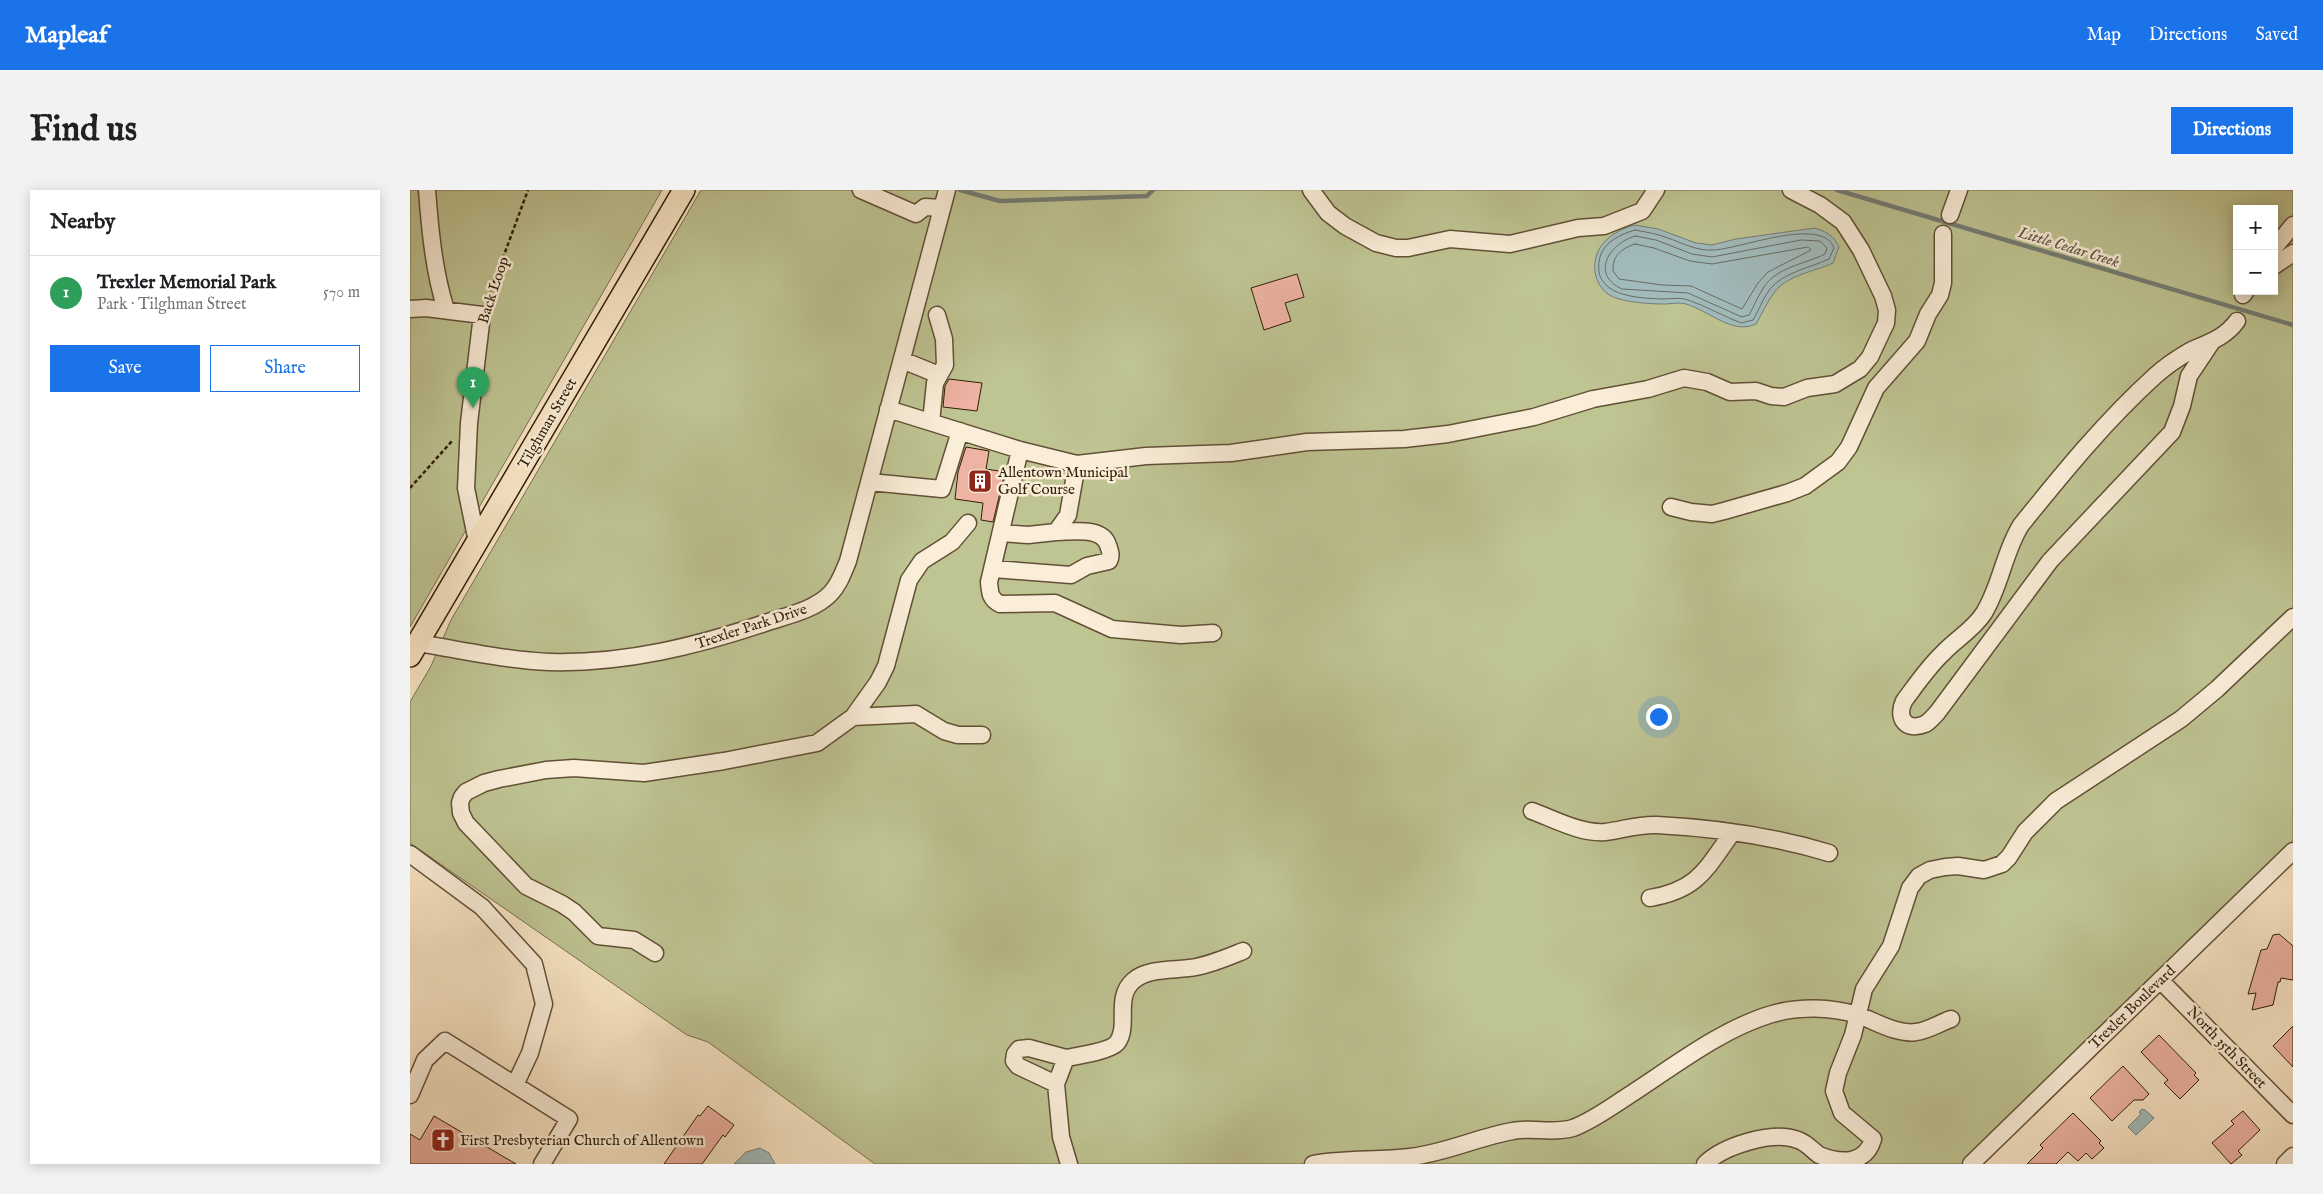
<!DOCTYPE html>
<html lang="en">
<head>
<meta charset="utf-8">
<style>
  :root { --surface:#fff; --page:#f2f2f2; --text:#202124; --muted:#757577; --line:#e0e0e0; --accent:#1a73e8 }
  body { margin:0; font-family:"IM FELL English",serif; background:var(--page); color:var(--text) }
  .controls { position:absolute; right:15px; top:15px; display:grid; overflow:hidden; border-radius:0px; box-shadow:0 2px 12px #0003 }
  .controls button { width:45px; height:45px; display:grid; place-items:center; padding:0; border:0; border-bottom:1px solid var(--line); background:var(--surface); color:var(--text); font:25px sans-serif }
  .you { position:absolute; left:1248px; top:526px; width:18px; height:18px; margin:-12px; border:4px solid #fff; border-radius:50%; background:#1a73e8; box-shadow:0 0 0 8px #1a73e833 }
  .badge { display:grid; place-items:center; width:32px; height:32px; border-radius:50%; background:var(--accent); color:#fff; font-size:16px; font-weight:700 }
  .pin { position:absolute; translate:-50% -41px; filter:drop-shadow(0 1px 2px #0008) }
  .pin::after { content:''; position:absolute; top:26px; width:18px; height:15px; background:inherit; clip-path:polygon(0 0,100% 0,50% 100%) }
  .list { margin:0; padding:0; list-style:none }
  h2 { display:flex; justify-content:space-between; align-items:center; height:65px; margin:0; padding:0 20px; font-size:21px }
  h2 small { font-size:16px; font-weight:400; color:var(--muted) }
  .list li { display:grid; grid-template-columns:32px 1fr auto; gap:15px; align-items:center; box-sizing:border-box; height:75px; padding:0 20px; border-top:1px solid var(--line) }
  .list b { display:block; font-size:19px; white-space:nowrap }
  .list p { margin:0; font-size:16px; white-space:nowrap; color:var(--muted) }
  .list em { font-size:16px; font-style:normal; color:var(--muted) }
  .actions { display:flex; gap:10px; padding:15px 20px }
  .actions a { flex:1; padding:11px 0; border:1px solid var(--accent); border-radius:0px; text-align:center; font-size:18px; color:var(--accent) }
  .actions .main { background:var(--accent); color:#fff }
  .map { position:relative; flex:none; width:1883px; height:974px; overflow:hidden; border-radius:0px }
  header { display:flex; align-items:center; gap:30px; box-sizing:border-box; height:70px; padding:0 25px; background:var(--accent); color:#fff }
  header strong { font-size:24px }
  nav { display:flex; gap:28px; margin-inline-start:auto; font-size:18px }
  .intro { display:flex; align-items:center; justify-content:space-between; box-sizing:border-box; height:120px; padding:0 30px }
  h1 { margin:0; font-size:35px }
  .button { padding:12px 22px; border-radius:0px; background:var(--accent); color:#fff; font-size:18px; font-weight:700 }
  main { display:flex; gap:30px; padding:0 30px }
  aside { flex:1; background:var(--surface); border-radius:0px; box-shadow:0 2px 12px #0003 }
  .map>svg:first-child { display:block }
  .green { fill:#bfc493; stroke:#78714d; fill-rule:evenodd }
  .water { fill:#a2bcbe; stroke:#747d75 }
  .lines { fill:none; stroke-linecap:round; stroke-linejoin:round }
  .shore { stroke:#696d62; stroke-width:1 }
  .stream { stroke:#747d75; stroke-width:4.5 }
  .building { fill:#eeb3a3; stroke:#301e07 }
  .minor-casing { stroke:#625036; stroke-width:19 }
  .major-casing { stroke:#301e07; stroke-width:24 }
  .path { stroke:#301e07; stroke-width:2.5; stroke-dasharray:4 2.5; stroke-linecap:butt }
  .minor { stroke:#faeed9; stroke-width:16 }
  .major { stroke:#f8e5c5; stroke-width:21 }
  .labels { text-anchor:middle; stroke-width:5; stroke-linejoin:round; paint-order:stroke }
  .street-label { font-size:15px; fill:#301e07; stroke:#faeed9 }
  .poi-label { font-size:15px; fill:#301e07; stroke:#faeed9; text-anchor:start }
  .water-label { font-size:16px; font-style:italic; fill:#585547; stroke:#faeed9 }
</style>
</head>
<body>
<header>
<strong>Mapleaf</strong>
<nav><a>Map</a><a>Directions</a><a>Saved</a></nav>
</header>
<div class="intro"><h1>Find us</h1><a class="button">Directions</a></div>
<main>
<aside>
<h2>Nearby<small></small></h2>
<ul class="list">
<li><span class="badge" style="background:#2e9e5b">1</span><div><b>Trexler Memorial Park</b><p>Park · Tilghman Street</p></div><em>570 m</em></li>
</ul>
<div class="actions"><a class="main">Save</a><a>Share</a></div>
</aside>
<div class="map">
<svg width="1883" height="974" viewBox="0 0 1883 974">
  <rect width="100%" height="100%" fill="#f8e5c5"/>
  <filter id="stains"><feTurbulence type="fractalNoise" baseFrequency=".004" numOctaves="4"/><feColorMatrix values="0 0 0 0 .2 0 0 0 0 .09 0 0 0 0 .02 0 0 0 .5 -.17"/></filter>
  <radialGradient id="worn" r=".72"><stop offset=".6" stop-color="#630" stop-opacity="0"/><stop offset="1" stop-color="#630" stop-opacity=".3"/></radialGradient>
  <path class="green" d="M0,0H252L0,437Z
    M291,0H1883V650L1663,869L1553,974H465L298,852L277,845L0,653V512L21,476L41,430ZM1827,19H1864V101H1827Z"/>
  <path class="water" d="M1225,35L1248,39L1286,53L1302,55L1326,49L1405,38C1417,42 1424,46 1429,57L1423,73C1404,82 1376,85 1364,103C1357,112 1352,124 1346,134C1322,145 1300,121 1276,114C1269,112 1261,114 1253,114C1240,114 1208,112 1198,104C1191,99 1186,90 1185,82C1182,56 1202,41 1225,35Z
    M1732,919L1735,920L1744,928L1726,945L1718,937L1731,924L1729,922Z
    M350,958L359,963L365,974H324L336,962Z"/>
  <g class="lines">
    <path class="shore" d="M1225,40C1236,42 1248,44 1258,48C1272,53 1287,61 1302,60C1328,60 1412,25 1424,58L1419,69C1400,78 1374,82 1360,99C1353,108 1349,120 1343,130L1331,133C1313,126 1296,116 1278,110C1270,107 1260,109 1252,109C1226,108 1180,106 1190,67C1194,52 1211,44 1225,40Z
      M1225,46L1246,50L1282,64L1302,67L1391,50L1410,51L1417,58L1415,64C1395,74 1367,77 1354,97C1348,106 1344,116 1339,125L1332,127L1278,103L1212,99C1180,84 1199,54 1225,46Z
      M1225,54L1244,58L1280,71L1302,74L1398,57L1401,60L1358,82L1348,93L1332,119L1281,96L1252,95L1209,89L1203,81C1202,66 1212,58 1225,54Z"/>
    <path class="stream" d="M550,0L590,11L737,6L743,0
      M1427,0L1883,135"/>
  </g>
  <path class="building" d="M887,84L894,107L875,113L881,131L854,140L841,98Z
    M539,189L572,193L567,221L533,217L535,196Z
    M556,257L579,261L576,279L595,282L583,332L571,330L573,313L545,309L548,282Z
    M1869,744L1883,756V790L1871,788L1870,792H1868L1863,815L1842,820L1846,803L1838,804L1851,760L1857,759L1863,745Z
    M1883,836V877L1863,856Z
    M1749,845L1786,883L1784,885L1789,890L1770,909L1754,893L1758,890L1731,862Z
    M1713,876L1739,904L1733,910H1724L1702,931L1680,908Z
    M298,916L324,935L315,947L313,945L292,974H254L288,925L290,926Z
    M1833,921L1850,940L1828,961L1832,965L1821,974L1802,953L1824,934L1821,931Z
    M1663,923L1691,951L1689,953L1694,958L1682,969L1676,963L1668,971L1658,962L1646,974H1617L1633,958L1630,955Z
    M24,926L106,974H0V944L10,950Z"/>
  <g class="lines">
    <g class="minor-casing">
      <path id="minor" d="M17,0C20,40 24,82 36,120
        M451,0L506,24L515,17L532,18
        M901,0L918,23L935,36L966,53L986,58H998L1040,49L1100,54L1168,38L1194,36L1232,21L1246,0
        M1540,25L1549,0
        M1864,58L1883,35
        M1864,76L1883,63
        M1833,105L1836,101
        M0,119L16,118L72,125L59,233L56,298L67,352
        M1801,153L1779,186L1772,216L1762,242L1640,371L1527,523C1524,526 1519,532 1515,534C1496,542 1486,528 1494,511C1506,495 1518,477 1533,463C1546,449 1563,440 1574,423C1591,395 1594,362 1611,335C1653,283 1696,230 1746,185C1756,176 1768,168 1780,161C1797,153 1815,148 1827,131
        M492,170L529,185
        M478,219L610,260
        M521,232L525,193L535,175L534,149L527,125
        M667,274L736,266L821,263L897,252L994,249L1038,244L1124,227L1183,209L1238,199L1274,188L1297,192L1320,202L1346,201L1361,206L1374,207L1397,198L1425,194L1450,179L1460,167L1476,133L1477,120L1473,106L1451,60L1433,32L1410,15L1381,0
        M460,292L532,299L550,241
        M1261,317L1281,322L1302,324L1314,321L1377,303L1395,296L1428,272L1439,257L1466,198L1507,151L1518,124L1530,105L1533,93V44
        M591,343L618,345L646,342L658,325L667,274L610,260L579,392C580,403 580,409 590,414L645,413L702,439L771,445L803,443
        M584,379L661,385L677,376L699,371C702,365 700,361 698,355C692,336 661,342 646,342
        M8,453C51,460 95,470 139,472C215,474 287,456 358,432C379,425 404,420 420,404C429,395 433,383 438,371L537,0
        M443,527L506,524L534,541L548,545H572
        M1122,621C1144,629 1171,644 1195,642C1213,640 1228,634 1247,635C1306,638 1363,646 1419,663
        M0,664L72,717L124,774L134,814L120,863L105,895
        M1240,708C1288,700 1296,679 1322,643
        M245,763L224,750L188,746L164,722L152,714L116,696L56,633L51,623L50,613L52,607L56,602L74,593L89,589L136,580L164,578L234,583L314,571L407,553L443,527L468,492L476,476L499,390L512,371L542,352L558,333
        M1750,790L1883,925
        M656,868C667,866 700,861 707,853C720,836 704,808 723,791C738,777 767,781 786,777C802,774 818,767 833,761
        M646,894L608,876L604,871L605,864L609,859L619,858L656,868L646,894L651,947L659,974
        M0,905L15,870L35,851L159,929L132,974
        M903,974C935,968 968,971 1000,967C1036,963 1068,947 1103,941C1122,937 1143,944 1163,938C1182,931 1201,917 1218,906C1263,877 1311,839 1362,824C1389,816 1421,817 1448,825C1465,831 1487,845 1506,842C1517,841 1530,833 1541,829
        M1295,974C1313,956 1363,940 1388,950C1397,953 1402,960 1409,965C1432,974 1456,974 1463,949L1432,923L1424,901L1428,883L1443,845L1454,799L1481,756L1500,698L1509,686L1520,680L1535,677L1548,676L1574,680L1592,674L1599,667L1615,642L1646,611L1771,529L1807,499L1883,427
        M1561,974L1883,661
        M1875,974L1883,966"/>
    </g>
    <g class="major-casing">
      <path id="major" d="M0,466L274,0"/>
    </g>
    <path class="path" d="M77,111L118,0
      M0,298L42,251"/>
    <use href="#minor" class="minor"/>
    <use href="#major" class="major"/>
  </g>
  <defs>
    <g id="building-square" transform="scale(1.25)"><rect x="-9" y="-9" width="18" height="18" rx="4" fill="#8f2418" stroke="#faeed9"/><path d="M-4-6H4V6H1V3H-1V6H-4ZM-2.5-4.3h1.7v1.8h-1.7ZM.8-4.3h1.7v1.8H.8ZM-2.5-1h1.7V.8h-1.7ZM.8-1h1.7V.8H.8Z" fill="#fff"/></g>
    <g id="church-square" transform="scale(1.25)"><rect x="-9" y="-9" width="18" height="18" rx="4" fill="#8f2418" stroke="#faeed9"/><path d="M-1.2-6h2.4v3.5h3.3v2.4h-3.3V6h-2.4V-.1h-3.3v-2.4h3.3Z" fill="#fff"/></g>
  </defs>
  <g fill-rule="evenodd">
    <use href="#building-square" x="570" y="291"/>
    <use href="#church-square" x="33" y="950"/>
  </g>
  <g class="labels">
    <g class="street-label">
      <text transform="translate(83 100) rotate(-72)" y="5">Back Loop</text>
      <text transform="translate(137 233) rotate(-60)" y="5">Tilghman Street</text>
      <text transform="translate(341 436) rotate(-18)" y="5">Trexler Park Drive</text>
      <text transform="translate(1722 817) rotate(-44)" y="5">Trexler Boulevard</text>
      <text transform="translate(1817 857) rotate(46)" y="5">North 35th Street</text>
    </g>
    <g class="poi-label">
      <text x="588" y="287">Allentown Municipal<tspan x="588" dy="17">Golf Course</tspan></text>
      <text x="50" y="955">First Presbyterian Church of Allentown</text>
    </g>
    <g class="water-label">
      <text transform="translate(1659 56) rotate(17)" y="6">Little Cedar Creek</text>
    </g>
  </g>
  <rect width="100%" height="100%" filter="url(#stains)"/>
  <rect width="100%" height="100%" fill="url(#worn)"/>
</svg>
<div class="controls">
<button>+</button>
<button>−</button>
</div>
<div class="you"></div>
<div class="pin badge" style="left:63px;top:218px;background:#2e9e5b">1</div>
</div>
</main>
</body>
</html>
